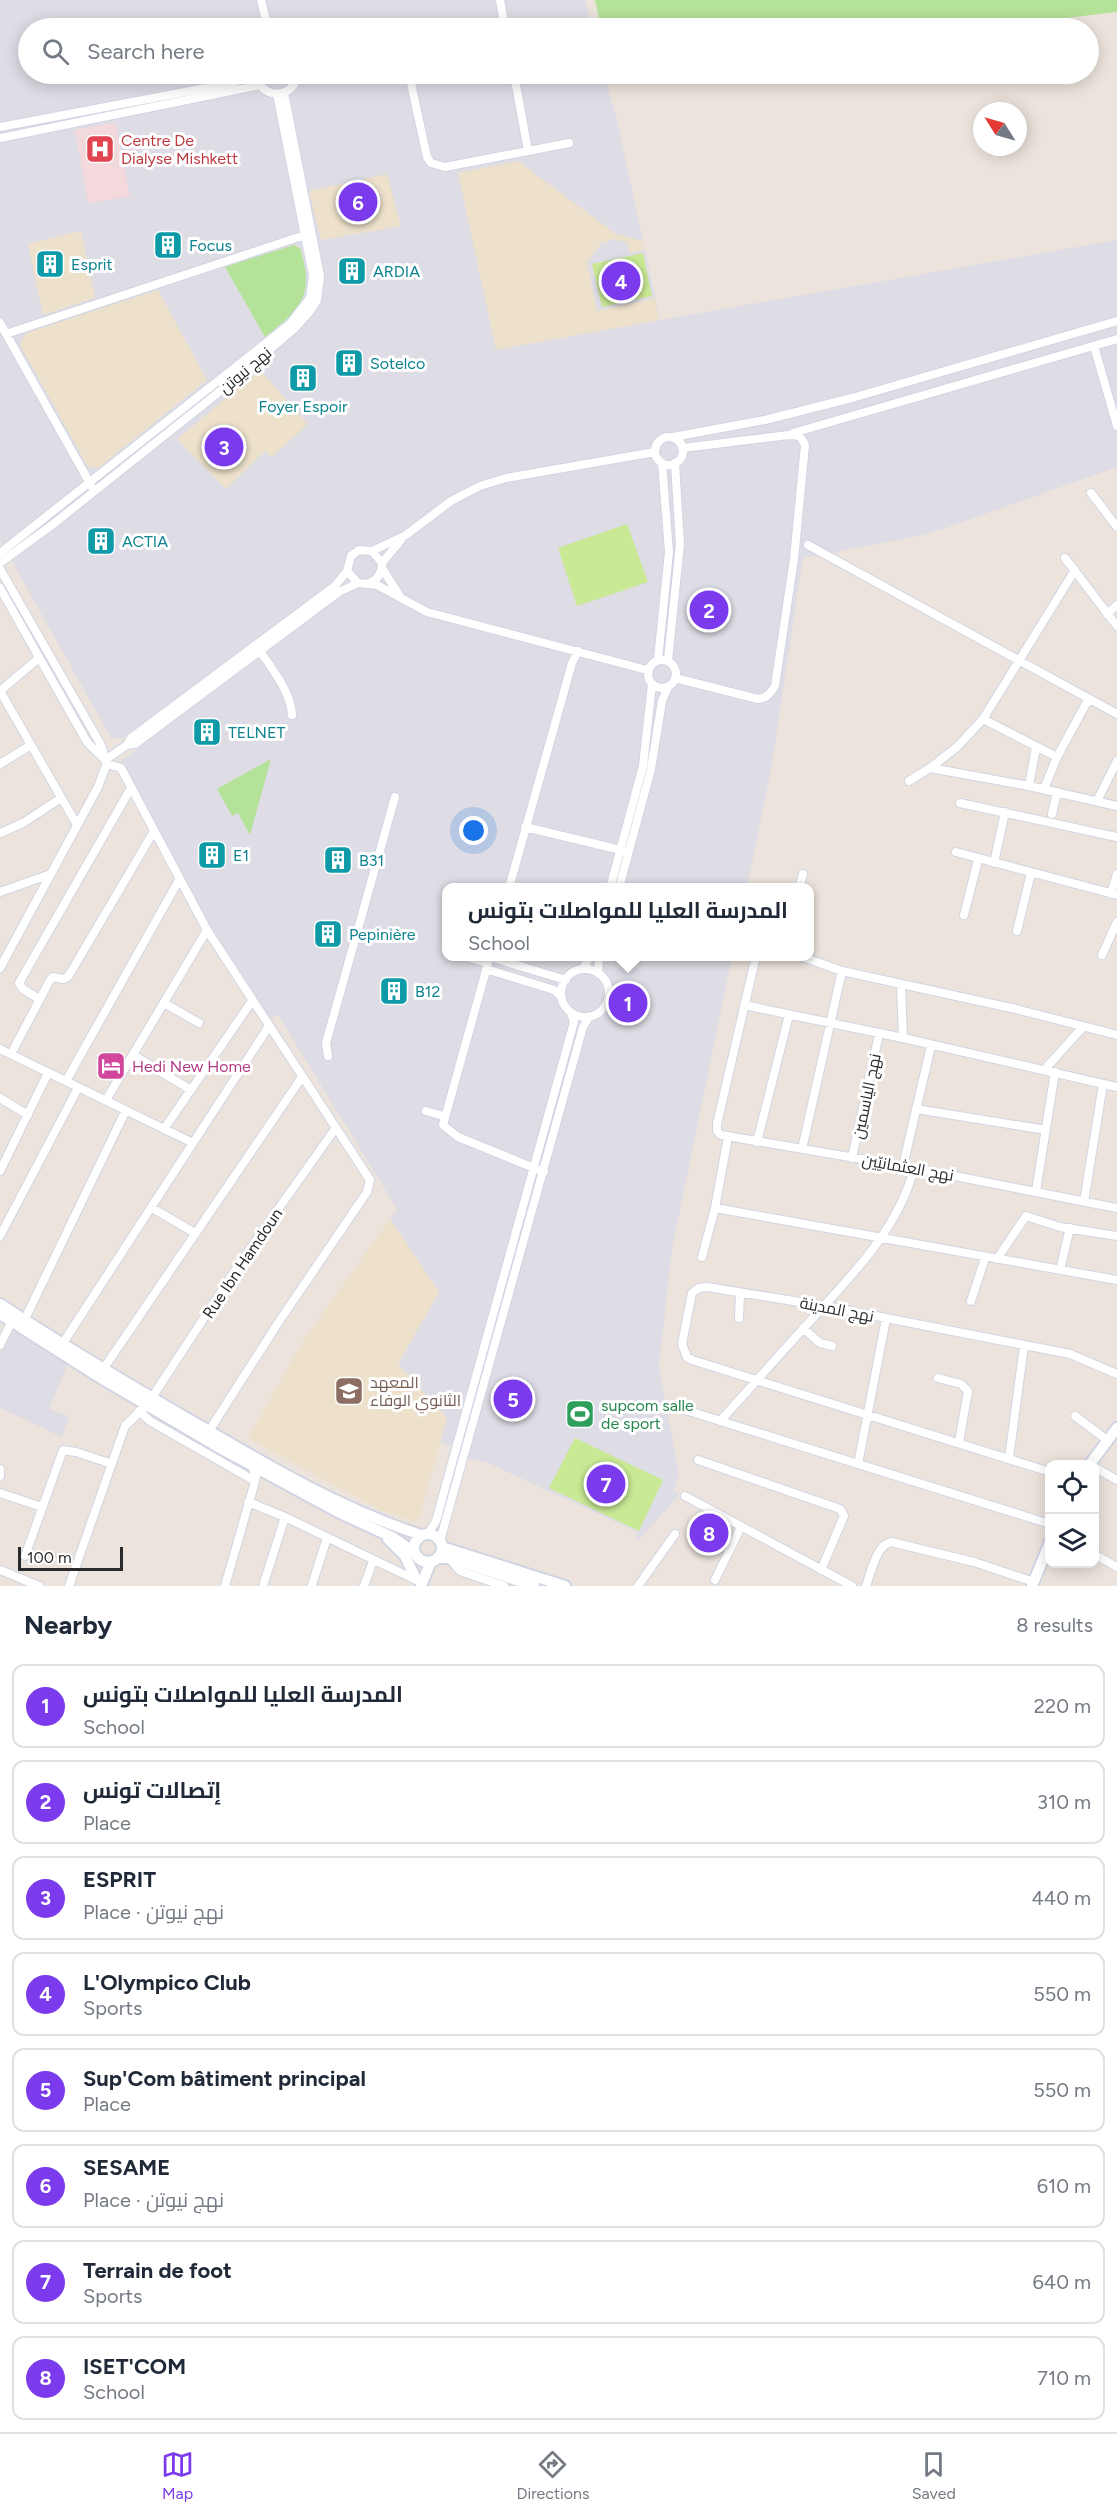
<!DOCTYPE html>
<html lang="en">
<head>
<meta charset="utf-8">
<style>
  :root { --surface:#fff; --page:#f2f2f3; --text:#1f2937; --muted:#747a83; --line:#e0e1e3; --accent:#7c3aed }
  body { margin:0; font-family:Figtree,Cairo,sans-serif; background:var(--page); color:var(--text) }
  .controls { position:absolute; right:18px; bottom:18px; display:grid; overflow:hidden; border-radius:12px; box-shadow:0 3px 15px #0003 }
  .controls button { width:54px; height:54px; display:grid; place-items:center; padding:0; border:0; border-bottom:2px solid var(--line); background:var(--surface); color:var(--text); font:30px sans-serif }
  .compass { position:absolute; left:973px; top:102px; width:54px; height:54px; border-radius:50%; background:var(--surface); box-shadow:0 3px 15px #0003; rotate:307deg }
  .scale { position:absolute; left:18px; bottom:15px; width:105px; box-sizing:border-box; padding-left:6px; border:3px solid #2a2a2a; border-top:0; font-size:16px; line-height:21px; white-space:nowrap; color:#2a2a2a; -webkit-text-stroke:4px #fff; paint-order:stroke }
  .you { position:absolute; left:474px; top:831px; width:21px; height:21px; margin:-15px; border:4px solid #fff; border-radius:50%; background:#1a73e8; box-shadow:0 0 0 9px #1a73e833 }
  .badge { display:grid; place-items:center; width:39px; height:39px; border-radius:50%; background:var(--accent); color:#fff; font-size:20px; font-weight:700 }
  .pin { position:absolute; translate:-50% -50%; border:3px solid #fff; box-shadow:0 2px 6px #0006 }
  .popup { position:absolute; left:442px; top:883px; width:372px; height:78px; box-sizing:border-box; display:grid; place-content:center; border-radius:12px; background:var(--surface); filter:drop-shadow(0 2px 4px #0005); font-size:20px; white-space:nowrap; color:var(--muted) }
  .popup b { font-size:22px; color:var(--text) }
  .popup::after { content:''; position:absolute; left:50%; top:100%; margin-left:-12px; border:12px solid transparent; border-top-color:var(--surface) }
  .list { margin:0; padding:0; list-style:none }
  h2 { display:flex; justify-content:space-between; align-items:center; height:78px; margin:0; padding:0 24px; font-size:26px }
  h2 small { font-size:20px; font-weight:400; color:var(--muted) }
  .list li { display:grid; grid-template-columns:39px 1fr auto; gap:18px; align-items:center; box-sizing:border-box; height:84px; margin:0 12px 12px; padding:0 12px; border:2px solid var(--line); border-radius:12px }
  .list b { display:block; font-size:22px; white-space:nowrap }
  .list p { margin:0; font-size:20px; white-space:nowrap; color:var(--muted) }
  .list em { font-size:20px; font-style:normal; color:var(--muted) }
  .icon { flex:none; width:33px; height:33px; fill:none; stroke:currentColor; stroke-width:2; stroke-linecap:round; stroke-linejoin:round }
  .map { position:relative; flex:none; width:1117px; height:1586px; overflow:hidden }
  .search { position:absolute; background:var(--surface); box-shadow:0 3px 15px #0003; left:18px; right:18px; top:18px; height:66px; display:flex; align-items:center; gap:15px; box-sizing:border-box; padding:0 21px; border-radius:33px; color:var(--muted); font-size:22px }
  .sheet { height:846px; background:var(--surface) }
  nav { display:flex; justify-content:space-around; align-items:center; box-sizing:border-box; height:84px; border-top:2px solid var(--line); background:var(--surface); font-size:16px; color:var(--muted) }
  nav a { display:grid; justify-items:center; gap:3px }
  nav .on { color:var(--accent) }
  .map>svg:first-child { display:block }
  .industrial { fill:#dedce4 }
  .education { fill:#ede1cb }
  .medical { fill:#f3d9db }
  .green { fill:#b5e299 }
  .pitch { fill:#c9e994 }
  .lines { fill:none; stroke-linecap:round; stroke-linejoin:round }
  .street-casing { stroke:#d1d5e3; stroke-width:10 }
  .secondary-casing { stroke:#d1d5e3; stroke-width:14 }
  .street { stroke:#fff; stroke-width:8 }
  .secondary { stroke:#fff; stroke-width:10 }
  .labels { text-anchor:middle; stroke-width:6; stroke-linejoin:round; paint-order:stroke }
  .health-label { font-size:16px; fill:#be3a42; stroke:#fff; text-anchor:start }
  .culture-label { font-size:16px; fill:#0d838f; stroke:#fff; text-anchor:start }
  .street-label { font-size:16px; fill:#2a2a2a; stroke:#fff }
  .hotel-label { font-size:16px; fill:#b23c85; stroke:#fff; text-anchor:start }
  .education-label { font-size:16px; fill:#785e54; stroke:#fff; text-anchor:start }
  .leisure-label { font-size:16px; fill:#27864d; stroke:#fff; text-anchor:start }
</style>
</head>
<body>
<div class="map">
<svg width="1117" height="1586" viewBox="0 0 1117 1586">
  <rect width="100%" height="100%" fill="#ece4dc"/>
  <path class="industrial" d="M0,0H585L592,28H28V74H604L617,120L660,320L1117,240V467L929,534L803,558L771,770L747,887L446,888V956L732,957L672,1249L659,1367L679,1474L674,1490L680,1494L639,1540L635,1537L637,1532L486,1462L467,1459L469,1450L440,1443L447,1418L398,1364L439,1292L390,1219L397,1209L278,1015L270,1020L205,917L121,760L137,750L129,734L123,739L111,738L0,540Z
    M11,1326L69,1361L49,1409L69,1417L62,1437L0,1408V1353Z"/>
  <path class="education" d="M518,161L616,234L643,241L644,250L630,253L627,242L612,239L606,243L603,241L587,263L597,311L655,298L659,320L496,350L458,173Z
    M387,174L401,226L321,240L309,191Z
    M81,231L95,298L43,315L28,244Z
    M158,290L207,380L98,468L88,467L20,345L26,333Z
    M260,370L308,424L272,457L265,451L226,489L177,439Z
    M390,1219L439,1292L398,1364L447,1418L420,1516L415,1522L380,1510L248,1438L303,1341Z"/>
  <path class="medical" d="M115,123L130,196L88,203L75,130Z"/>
  <path class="green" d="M595,0H1117V12L981,28H605L600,23Z
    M294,245L300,248C315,295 301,309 265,337L225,267Z
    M271,759L250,835L238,813L232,816L217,789Z"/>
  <path class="pitch" d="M643,253L652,296L602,307L592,264Z
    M627,524L648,582L577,606L558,548Z
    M575,1438L663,1480L639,1531L549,1488Z"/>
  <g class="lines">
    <g class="street-casing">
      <path id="street" d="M261,0L268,28
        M500,0L505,28
        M257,74C258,100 296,100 297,74
        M409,74L427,157L431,163L445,167L569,143
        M514,74L528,151
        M0,127L232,83L253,74
        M0,138L260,85
        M0,323L92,487
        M6,334L308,234
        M1094,346L1117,426
        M793,433L1117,339
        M673,437L765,420L852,398L1117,321
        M655 451a14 14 0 1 1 28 0a14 14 0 1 1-28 0Z
        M1091,493L1117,527
        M808,545L1117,714
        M372,551L406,535L451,501L480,486L506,478L655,452
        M0,553L290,324L310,298L313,276L277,94
        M1065,558L1117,626
        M0,563L52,525L219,392L294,329L310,311L317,300L320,276L284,93
        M382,563L401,540
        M382,568L399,595
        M0,569L101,745L107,763L98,787L0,968
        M369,583C378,580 382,573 382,563L372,551L359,550L351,556L347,571L358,583L377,585L427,612L647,670
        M0,588L87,742L105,760
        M1107,614L1117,605
        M258,648C271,668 291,691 292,715
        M658,659L669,552L662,463
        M648 674a14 14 0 1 1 28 0a14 14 0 1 1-28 0Z
        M668,660L680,544L675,463
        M675,678L758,699C767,698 770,694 775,686L794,559L805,445C801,436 798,435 789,435L683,448
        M0,691L77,825
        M0,691L39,658
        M983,719L1057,757
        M127,745L131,738L335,586L347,571
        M105,760L127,745L135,744L339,592L358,583
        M0,764L31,745
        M107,764L121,768L207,930L370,1180L367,1192L278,1323L209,1431
        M930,768L1029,786L1117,806
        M909,781L930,768L957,747L983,719L1075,570
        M1029,786L1036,747
        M1044,789L1057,757L1088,700
        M1097,801L1117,761
        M960,803L1117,837
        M1052,814L1057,792
        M525,827L625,851
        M0,833L23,823L61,798
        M956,852L1117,895
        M994,863L1005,812
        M509,888L572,663L578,651
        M610,888L643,766L652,684
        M619,888L651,769L662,701L668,687
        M799,888L803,874
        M0,892L51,874
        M1111,894L1117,874
        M964,915L978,860
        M1017,931L1031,873
        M1102,955L1117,922
        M490,956L443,1125L458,1137L544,1172
        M756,956L717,1124V1131L721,1135L914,1168L1117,1208
        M800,956L842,971
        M490,957L566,980
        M470,958L488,963
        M486,969L554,990L561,996
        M583,969L590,956
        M561 993a24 24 0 1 1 48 0a24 24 0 1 1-48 0Z
        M598,973L599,956
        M901,984L903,1038
        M39,999L23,989L19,983L131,788
        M164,1003L199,1023
        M744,1005L903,1038L1117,1087
        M0,1049L191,1142
        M11,1054L50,980L53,977L63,979L68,977L154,831
        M133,1055L191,1090
        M328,1056L326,1043L395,797
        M1044,1070L1083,1027
        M66,1081L179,880
        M0,1098L28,1115
        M106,1100L207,930
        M916,1109L1046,1130
        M426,1111L443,1116
        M164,1129L252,1001
        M757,1142L789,1015
        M802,1149L842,971L1016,1009L1117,1035
        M852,1158L879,1034
        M903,1166L931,1046
        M0,1171L48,1073
        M1036,1191L1055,1072
        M1084,1202L1103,1084
        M152,1208L195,1233
        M715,1208L1117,1280
        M0,1236L78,1088
        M702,1257L715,1208L728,1137
        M997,1259L1026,1216L1060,1227L1117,1236
        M1060,1270L1070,1228
        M971,1301L985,1258
        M739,1318L740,1293
        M23,1323L126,1110
        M803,1328L820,1343L832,1346
        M63,1343L269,1026
        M0,1345L14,1317
        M104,1368L302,1077
        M938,1378L961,1384L968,1391L959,1442
        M679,1408L1050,1524
        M139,1411L150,1421L255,1481
        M1075,1416L1107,1440
        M720,1421C748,1391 775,1359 803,1329C846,1281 898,1232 914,1168
        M1009,1458L1024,1346
        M698,1460L840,1509L844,1516L821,1570
        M858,1464L886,1319
        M1094,1467L1117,1480
        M0,1469V1476
        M1050,1472L692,1360L687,1357L682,1344L692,1293L699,1288L707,1287L825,1306L1070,1354L1117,1374
        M0,1493L42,1507
        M685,1496L852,1586
        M248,1502L285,1517L418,1581
        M428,1534L436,1521L574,1022L571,1013
        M440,1541L583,1027L589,1017
        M1094,1554L1117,1567
        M25,1556L63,1450L76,1452L112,1464
        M449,1558L460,1571L504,1586
        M0,1570L39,1586
        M715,1580L741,1527
        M312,1585L327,1538
        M69,1586L125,1426L147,1405L240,1263L335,1129
        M225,1586L254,1485L256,1476L252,1466
        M263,1586L285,1517
        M364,1586L373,1561
        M638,1586L675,1534
        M866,1586C871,1573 876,1545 891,1542L974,1562L1034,1582"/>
    </g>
    <g class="secondary-casing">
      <path id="secondary" d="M0,1304C58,1342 118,1378 178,1413C257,1459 335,1507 421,1535
        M0,1314L99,1377L218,1447L340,1513L394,1538L415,1553
        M1090,1464L1117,1428
        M414 1548a14 14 0 1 1 28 0a14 14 0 1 1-28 0Z
        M388,1539L405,1556L415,1577
        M442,1547L565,1586
        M437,1558H449L534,1586
        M421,1586L431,1561
        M1032,1586L1050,1542"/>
    </g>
    <use href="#street" class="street"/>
    <use href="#secondary" class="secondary"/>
  </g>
  <defs>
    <g id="hospital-square" transform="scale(1.5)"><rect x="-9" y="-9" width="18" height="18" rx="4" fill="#e0444e" stroke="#fff"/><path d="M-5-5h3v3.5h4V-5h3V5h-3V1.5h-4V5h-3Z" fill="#fff"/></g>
    <g id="building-square" transform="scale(1.5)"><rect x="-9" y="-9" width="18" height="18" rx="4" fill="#0f9aa8" stroke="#fff"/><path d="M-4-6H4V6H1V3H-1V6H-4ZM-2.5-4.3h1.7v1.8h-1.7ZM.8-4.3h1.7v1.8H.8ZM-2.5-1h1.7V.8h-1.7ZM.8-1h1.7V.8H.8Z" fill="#fff"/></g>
    <g id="hotel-square" transform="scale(1.5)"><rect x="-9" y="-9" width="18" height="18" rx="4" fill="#d1479c" stroke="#fff"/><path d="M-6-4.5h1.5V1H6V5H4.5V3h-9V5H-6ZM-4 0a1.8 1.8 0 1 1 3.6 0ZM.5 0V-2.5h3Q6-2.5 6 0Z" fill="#fff"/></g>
    <g id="school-square" transform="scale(1.5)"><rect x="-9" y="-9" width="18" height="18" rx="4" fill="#8d6e63" stroke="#fff"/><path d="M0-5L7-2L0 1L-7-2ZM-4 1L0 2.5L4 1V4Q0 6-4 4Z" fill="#fff"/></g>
    <g id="stadium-square" transform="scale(1.5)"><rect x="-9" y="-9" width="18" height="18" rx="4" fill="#2e9e5b" stroke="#fff"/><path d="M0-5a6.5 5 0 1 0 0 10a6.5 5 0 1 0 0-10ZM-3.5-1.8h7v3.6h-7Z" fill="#fff"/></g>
  </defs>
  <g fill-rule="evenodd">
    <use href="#hospital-square" x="100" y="149"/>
    <use href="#building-square" x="168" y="245"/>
    <use href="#building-square" x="50" y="264"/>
    <use href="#building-square" x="352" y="271"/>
    <use href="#building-square" x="349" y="363"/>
    <use href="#building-square" x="303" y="378"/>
    <use href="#building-square" x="101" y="541"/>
    <use href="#building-square" x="207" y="732"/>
    <use href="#building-square" x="212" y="855"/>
    <use href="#building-square" x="338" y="860"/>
    <use href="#building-square" x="328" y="934"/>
    <use href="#building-square" x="394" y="991"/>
    <use href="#hotel-square" x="111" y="1066"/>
    <use href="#school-square" x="349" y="1391"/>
    <use href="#stadium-square" x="580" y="1414"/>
  </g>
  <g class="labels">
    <g class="health-label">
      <text x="121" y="146">Centre De<tspan x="121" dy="18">Dialyse Mishkett</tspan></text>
    </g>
    <g class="culture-label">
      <text x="189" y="251">Focus</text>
      <text x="71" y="270">Esprit</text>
      <text x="373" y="277">ARDIA</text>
      <text x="370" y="369">Sotelco</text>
      <text x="303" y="412" text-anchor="middle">Foyer Espoir</text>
      <text x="122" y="547">ACTIA</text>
      <text x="228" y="738">TELNET</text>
      <text x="233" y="861">E1</text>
      <text x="359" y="866">B31</text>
      <text x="349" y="940">Pepinière</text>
      <text x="415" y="997">B12</text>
    </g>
    <g class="street-label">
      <text transform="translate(245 370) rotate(-40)" y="6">نهج نيوتن</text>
      <text transform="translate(866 1096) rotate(-78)" y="6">نهج الياسمين</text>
      <text transform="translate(908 1167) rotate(10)" y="6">نهج العثمانيّين</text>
      <text transform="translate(242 1263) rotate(-56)" y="6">Rue Ibn Hamdoun</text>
      <text transform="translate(837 1309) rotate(11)" y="6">نهج المدينة</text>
    </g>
    <g class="hotel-label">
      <text x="132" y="1072">Hedi New Home</text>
    </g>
    <g class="education-label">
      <text x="370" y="1388">المعهد<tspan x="370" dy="18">الثانوي الوفاء</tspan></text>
    </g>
    <g class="leisure-label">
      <text x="601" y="1411">supcom salle<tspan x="601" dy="18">de sport</tspan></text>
    </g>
  </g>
</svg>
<div class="controls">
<button><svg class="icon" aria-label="locate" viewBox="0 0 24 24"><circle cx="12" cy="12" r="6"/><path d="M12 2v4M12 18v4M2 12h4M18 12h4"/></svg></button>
<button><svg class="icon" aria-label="layers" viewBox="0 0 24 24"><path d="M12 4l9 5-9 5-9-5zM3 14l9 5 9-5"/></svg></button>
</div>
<svg class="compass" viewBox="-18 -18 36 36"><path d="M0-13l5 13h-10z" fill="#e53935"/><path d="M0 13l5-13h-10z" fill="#747a83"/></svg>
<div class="scale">100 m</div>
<div class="you"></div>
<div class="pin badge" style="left:628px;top:1003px">1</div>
<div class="popup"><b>المدرسة العليا للمواصلات بتونس</b>School</div>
<div class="pin badge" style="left:709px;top:610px">2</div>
<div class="pin badge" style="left:224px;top:447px">3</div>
<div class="pin badge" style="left:621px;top:281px">4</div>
<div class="pin badge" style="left:513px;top:1399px">5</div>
<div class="pin badge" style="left:358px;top:202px">6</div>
<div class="pin badge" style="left:606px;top:1484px">7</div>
<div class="pin badge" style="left:709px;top:1533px">8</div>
<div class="search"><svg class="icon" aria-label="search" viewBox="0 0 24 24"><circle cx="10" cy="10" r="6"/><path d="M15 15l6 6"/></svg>Search here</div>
</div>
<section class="sheet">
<h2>Nearby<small>8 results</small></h2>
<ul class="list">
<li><span class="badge">1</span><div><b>المدرسة العليا للمواصلات بتونس</b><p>School</p></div><em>220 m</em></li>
<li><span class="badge">2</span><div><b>إتصالات تونس</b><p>Place</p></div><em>310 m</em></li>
<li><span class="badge">3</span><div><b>ESPRIT</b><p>Place · نهج نيوتن</p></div><em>440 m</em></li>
<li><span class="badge">4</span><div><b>L'Olympico Club</b><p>Sports</p></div><em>550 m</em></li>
<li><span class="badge">5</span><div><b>Sup'Com bâtiment principal</b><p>Place</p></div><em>550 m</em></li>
<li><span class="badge">6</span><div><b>SESAME</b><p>Place · نهج نيوتن</p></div><em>610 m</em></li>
<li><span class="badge">7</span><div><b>Terrain de foot</b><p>Sports</p></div><em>640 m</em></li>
<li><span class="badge">8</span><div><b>ISET'COM</b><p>School</p></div><em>710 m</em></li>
</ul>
</section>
<nav>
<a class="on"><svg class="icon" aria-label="map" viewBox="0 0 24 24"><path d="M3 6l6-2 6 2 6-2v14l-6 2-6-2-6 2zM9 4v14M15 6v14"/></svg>Map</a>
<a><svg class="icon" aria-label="directions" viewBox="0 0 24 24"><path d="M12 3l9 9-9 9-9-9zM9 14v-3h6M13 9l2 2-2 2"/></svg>Directions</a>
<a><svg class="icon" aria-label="saved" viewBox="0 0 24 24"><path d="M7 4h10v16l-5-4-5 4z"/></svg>Saved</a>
</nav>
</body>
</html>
